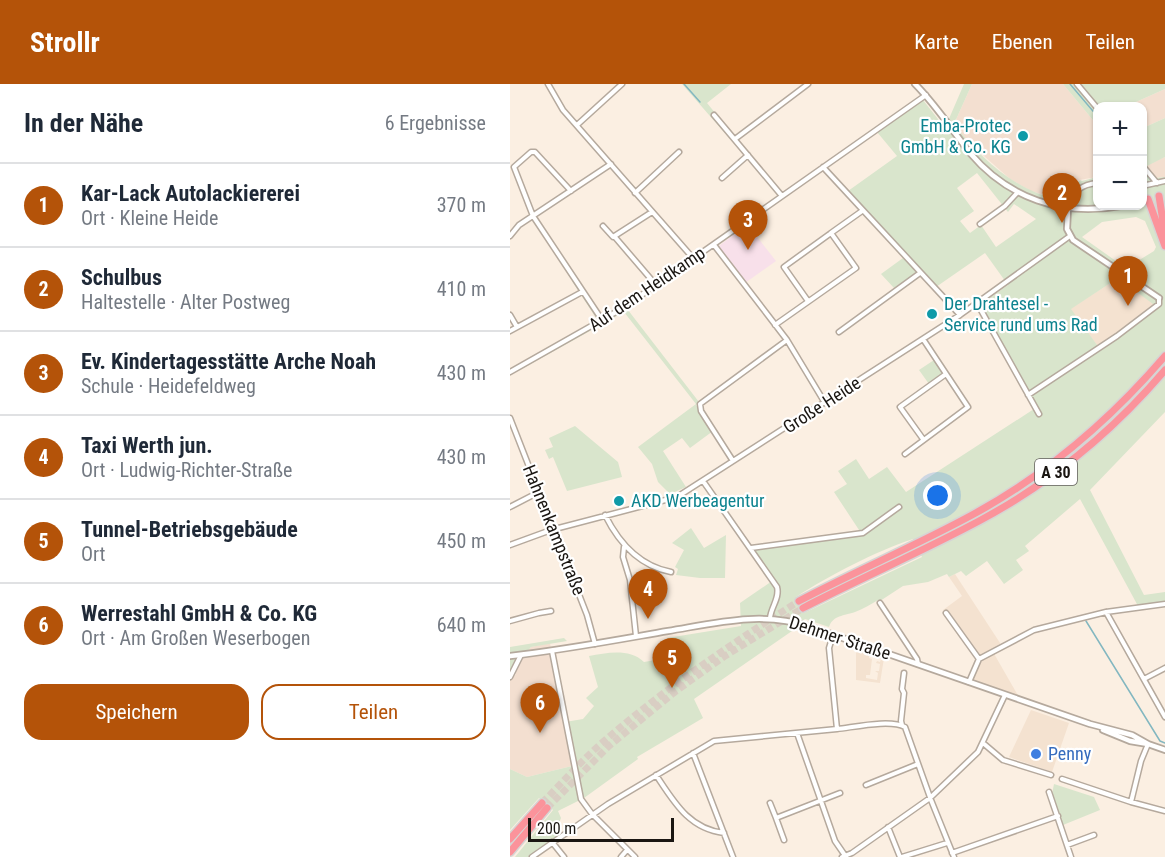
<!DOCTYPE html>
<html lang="de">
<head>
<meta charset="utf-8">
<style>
  :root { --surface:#fff; --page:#f6f6f7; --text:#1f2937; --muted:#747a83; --line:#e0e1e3; --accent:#b45309 }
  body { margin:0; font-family:"Roboto Condensed",sans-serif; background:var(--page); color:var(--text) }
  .controls { position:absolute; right:18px; top:18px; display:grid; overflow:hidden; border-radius:12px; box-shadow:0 2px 4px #0004 }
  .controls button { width:54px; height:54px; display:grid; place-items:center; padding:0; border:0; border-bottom:2px solid var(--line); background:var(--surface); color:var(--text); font:30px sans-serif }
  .scale { position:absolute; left:18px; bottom:15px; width:146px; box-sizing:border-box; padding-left:6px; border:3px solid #1a1612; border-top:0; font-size:16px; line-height:21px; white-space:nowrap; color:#1a1612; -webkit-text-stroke:4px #fff; paint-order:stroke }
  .you { position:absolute; left:428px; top:412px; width:21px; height:21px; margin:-15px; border:4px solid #fff; border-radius:50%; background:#1a73e8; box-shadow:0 0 0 9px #1a73e833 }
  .badge { display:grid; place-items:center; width:39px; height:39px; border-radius:50%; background:var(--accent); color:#fff; font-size:20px; font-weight:700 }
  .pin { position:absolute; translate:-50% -50px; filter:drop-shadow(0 2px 3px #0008) }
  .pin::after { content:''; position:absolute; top:32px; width:21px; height:18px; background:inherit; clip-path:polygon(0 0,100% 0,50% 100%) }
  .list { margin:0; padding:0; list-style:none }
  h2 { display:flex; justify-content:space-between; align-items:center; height:78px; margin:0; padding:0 24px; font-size:26px }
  h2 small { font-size:20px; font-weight:400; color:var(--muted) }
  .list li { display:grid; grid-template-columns:39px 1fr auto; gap:18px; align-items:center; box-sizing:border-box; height:84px; padding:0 24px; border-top:2px solid var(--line) }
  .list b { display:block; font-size:22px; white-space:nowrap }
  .list p { margin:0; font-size:20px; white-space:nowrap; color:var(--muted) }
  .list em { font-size:20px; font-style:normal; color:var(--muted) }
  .actions { display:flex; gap:12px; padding:18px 24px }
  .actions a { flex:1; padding:14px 0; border:2px solid var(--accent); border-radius:18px; text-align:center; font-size:21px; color:var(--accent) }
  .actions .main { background:var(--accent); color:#fff }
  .map { position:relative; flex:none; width:655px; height:773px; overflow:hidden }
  header { display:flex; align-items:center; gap:36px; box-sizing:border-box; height:84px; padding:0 30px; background:var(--accent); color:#fff }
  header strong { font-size:28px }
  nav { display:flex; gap:33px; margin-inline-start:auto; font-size:21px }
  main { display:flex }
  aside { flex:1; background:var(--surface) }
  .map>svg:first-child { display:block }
  .built { fill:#f4e2d0; fill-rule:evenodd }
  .industrial { fill:#f3dfd0 }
  .education { fill:#f8e0ea }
  .green { fill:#d9e5cc; fill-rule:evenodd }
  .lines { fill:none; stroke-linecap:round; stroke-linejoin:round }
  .stream { stroke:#83b7c0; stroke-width:1.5 }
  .motorway-tunnel { stroke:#d9cec3; stroke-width:7; stroke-dasharray:7 3.5; stroke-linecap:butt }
  .minor-casing { stroke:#b5a99d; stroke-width:7 }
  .tertiary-casing { stroke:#b5a99d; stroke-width:8 }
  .motorway-casing { stroke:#d6d5d4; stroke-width:10 }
  .minor { stroke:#fff; stroke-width:4 }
  .tertiary { stroke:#fff; stroke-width:4.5 }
  .motorway { stroke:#fb939b; stroke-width:7 }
  .culture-dot { fill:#0f9aa8; stroke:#fff; stroke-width:2 }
  .shop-dot { fill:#3f7fe0; stroke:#fff; stroke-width:2 }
  .labels { text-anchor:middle; stroke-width:4.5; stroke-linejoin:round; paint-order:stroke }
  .shield { fill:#fff; stroke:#5f5c59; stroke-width:1.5 }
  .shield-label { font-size:16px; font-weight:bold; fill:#1a1612 }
  .culture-label { font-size:18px; fill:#0d838f; stroke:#fff; text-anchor:start }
  .street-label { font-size:18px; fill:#1a1612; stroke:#fff }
  .shop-label { font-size:18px; fill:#366cbe; stroke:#fff; text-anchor:start }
</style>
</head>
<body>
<header>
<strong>Strollr</strong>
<nav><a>Karte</a><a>Ebenen</a><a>Teilen</a></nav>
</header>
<main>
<aside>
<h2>In der Nähe<small>6 Ergebnisse</small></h2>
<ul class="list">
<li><span class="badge">1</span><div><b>Kar-Lack Autolackiererei</b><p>Ort · Kleine Heide</p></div><em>370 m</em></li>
<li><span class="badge">2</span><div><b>Schulbus</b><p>Haltestelle · Alter Postweg</p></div><em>410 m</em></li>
<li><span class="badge">3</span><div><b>Ev. Kindertagesstätte Arche Noah</b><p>Schule · Heidefeldweg</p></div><em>430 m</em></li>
<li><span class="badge">4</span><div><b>Taxi Werth jun.</b><p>Ort · Ludwig-Richter-Straße</p></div><em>430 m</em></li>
<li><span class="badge">5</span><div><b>Tunnel-Betriebsgebäude</b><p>Ort</p></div><em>450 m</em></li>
<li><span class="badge">6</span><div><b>Werrestahl GmbH &amp; Co. KG</b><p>Ort · Am Großen Weserbogen</p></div><em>640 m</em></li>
</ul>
<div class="actions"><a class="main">Speichern</a><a>Teilen</a></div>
</aside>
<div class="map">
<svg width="655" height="773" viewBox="0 0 655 773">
  <rect width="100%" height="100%" fill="#fbefe2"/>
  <path class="built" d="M608,194L648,223L590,265L560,225Z
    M445,490L492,562L468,576L433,526L452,512L439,493Z
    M346,566L374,574L370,599L346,596ZM359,571L371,575L370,578L367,577L366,579L370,580L369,587H365L368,589L367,596L356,594V591H360L362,575L359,574Z
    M483,568L510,615L459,598L470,576Z
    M521,626L559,639L542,688L499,673Z"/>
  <path class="industrial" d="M462,0H553L587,41V93L569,96L551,116L521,107L500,95L457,57L444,40Z
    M655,5V34L633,44L632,22H617Z
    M655,73V93L646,94L636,81Z
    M40,559L62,682L17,693L0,685V597L6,590L2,586L21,563Z"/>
  <path class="education" d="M237,140L266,177L235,199L209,165V162Z"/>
  <path class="green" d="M172,0H221L197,19L224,52L220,55Z
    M454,0H462L444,40C471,75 507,108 551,116L570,96L572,97L587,93L588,122H632L633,44L655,34V73L637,82L646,94L655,93V328L580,406L634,511L655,508V518L628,522L570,415L515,462L519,467L506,476L513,486L494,500L477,477L456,492L451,487L439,493L437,490L418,498L393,502L370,517L368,516C361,520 353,525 345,528C334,532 323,531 319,543L295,535L282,547L184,615L193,634L127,673L128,675L74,714L48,727L51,734L46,747L50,750L18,773H5L43,726L29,714L0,746V685L17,693L62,682L55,638L73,635L84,622L76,614L88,603L79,572C97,569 119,564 134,578L163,573L157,554L231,542L230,519L265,495L241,463L351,449L324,408L337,400L328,387L346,375L359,395L377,383L396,408L527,323L470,221L498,201L475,169L426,203L338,107L387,72L367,48L413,16L435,44ZM467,89L498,128L504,120L526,135L486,163L471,141L460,149L450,137L464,127L447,104ZM626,133L635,137L646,163L644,167L618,183L613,182L572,153L592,138ZM608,194L647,223L620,245L590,265L561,225ZM403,455L412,473L294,529L286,513C320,491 364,468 403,455Z
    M553,0H655V5L617,22H588L587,41Z
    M393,174L407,188L384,204L371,190Z
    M66,194L93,232L139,203L141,199L146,204L118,226L189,318L186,321L203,347L180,364L172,354L153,367L176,403L160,410L148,398L142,380L128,363L186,320L114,228L10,286L7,281L86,236V234L62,197Z
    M424,276L433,288L419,300L409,286Z
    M65,342L108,378L112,393L57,407L43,373L39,375L35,366L43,363L39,354Z
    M181,444L194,464L216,451L215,494H190L166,491L168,485L165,483L174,466L162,459Z
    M54,554L57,557L21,563L2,586L0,585V563Z
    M544,700L584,713L590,726L553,741L542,710Z"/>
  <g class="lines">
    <path class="stream" d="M174,0L190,18
      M560,0L588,33
      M632,86L641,96
      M576,537L650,657L655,659"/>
    <path class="motorway-tunnel" d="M32,719C52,699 71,677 93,658C154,605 221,560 289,517
      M37,724L99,662L166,607L215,572L293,524"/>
    <g class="minor-casing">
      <path id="minor" d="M38,0L53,26L183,174
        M567,0L588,25
        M204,31L272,112
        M67,41L112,0
        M225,55L298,0
        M632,81L647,99
        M313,83L450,231
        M212,94L238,71
        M632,102L655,97
        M61,107L25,68H21L4,83L23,132L92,236
        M125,109L169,68
        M558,124C562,108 571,100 588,99
        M470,140L495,122L507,109
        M93,142L103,153L142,128
        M0,152L9,141L101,80
        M104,152L146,201
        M204,161L277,256L315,319
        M298,217L274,183L321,149
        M467,219L529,330
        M0,231L7,243
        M265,241L346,184L321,149L352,127
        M0,247L72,208
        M329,248L410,189
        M0,288L113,224L416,11
        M518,311L607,252L649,220V214
        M0,334L77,531L85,560
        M413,355L390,323L436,290
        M395,370L458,323L413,255
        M223,377L191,327L190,320L277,256
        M193,397L267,503C270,514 261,523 260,534
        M0,423L29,408
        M95,431C109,459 129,482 161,488
        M0,461L41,446L167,413L450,231L560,152
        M114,463L113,473L120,496L126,552
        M241,464L353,449L389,423
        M370,519L407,575L408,580
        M596,528L655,633
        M436,529L469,575
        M0,537L29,529L41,527
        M42,567L71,715L82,730L125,773
        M0,593L11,571
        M634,595L655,584
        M459,598L469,575L524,546L596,528L655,520
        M392,641L391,637L394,609L392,605L394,589
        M327,645C345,643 380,635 395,643L421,716L444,773
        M287,649L325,757L336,773
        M473,659L493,676L541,691
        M183,669L223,773
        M146,691C164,718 179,745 214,749
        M552,695L621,718L655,727
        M356,701L408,680
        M539,708L561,773
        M621,718L631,677L638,660
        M260,719L266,734
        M378,743L390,773
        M274,756L266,734L330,709
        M42,758L54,773
        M557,761L584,751
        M442,769L548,732
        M22,773L98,720L204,657L327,645L319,564L323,551
        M111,773L117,766
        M332,773L342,769L420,714L468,668L495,611
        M392,773L437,759"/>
    </g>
    <g class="tertiary-casing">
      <path id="tertiary" d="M405,0C426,21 442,46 460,69C498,114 552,133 610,122
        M558,124L557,145L563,156L649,214
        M0,572C53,566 106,556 158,547C206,539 251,527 298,542L580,640L622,651L638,660
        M593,646L620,657L638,660L655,666"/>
    </g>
    <g class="motorway-casing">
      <path id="motorway" d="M649,112L655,150
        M638,115L655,162
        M289,517C346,487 405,462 462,431C536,391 600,336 655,272
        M293,524C351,494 411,468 469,437C540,399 603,347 655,286
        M0,755L32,719
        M0,768L37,724"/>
    </g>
    <use href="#minor" class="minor"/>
    <use href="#tertiary" class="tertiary"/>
    <use href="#motorway" class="motorway"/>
  </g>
  <g class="culture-dot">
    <circle cx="513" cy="52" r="6"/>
    <circle cx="422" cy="230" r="6"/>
    <circle cx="109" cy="417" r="6"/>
  </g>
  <circle class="shop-dot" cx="526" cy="670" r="6"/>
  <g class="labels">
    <rect class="shield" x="525" y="375" width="42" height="26" rx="4.5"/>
    <g class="shield-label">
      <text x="546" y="394">A 30</text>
    </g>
    <g class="culture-label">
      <text x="501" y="48" text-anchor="end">Emba-Protec<tspan x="501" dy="21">GmbH &amp; Co. KG</tspan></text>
      <text x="434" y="226">Der Drahtesel -<tspan x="434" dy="21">Service rund ums Rad</tspan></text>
      <text x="121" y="423">AKD Werbeagentur</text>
    </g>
    <g class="street-label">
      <text transform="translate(137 205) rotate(-34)" y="6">Auf dem Heidkamp</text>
      <text transform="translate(312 321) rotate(-33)" y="6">Große Heide</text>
      <text transform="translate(44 446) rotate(68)" y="6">Hahnenkampstraße</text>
      <text transform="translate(330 554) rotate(18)" y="6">Dehmer Straße</text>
    </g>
    <g class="shop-label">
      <text x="538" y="676">Penny</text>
    </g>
  </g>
</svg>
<div class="controls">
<button>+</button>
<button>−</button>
</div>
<div class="scale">200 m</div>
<div class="you"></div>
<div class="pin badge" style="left:618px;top:222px">1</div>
<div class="pin badge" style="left:552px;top:139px">2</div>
<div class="pin badge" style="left:238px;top:166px">3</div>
<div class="pin badge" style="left:138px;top:535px">4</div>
<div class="pin badge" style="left:162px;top:604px">5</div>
<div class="pin badge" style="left:30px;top:649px">6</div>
</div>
</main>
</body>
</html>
